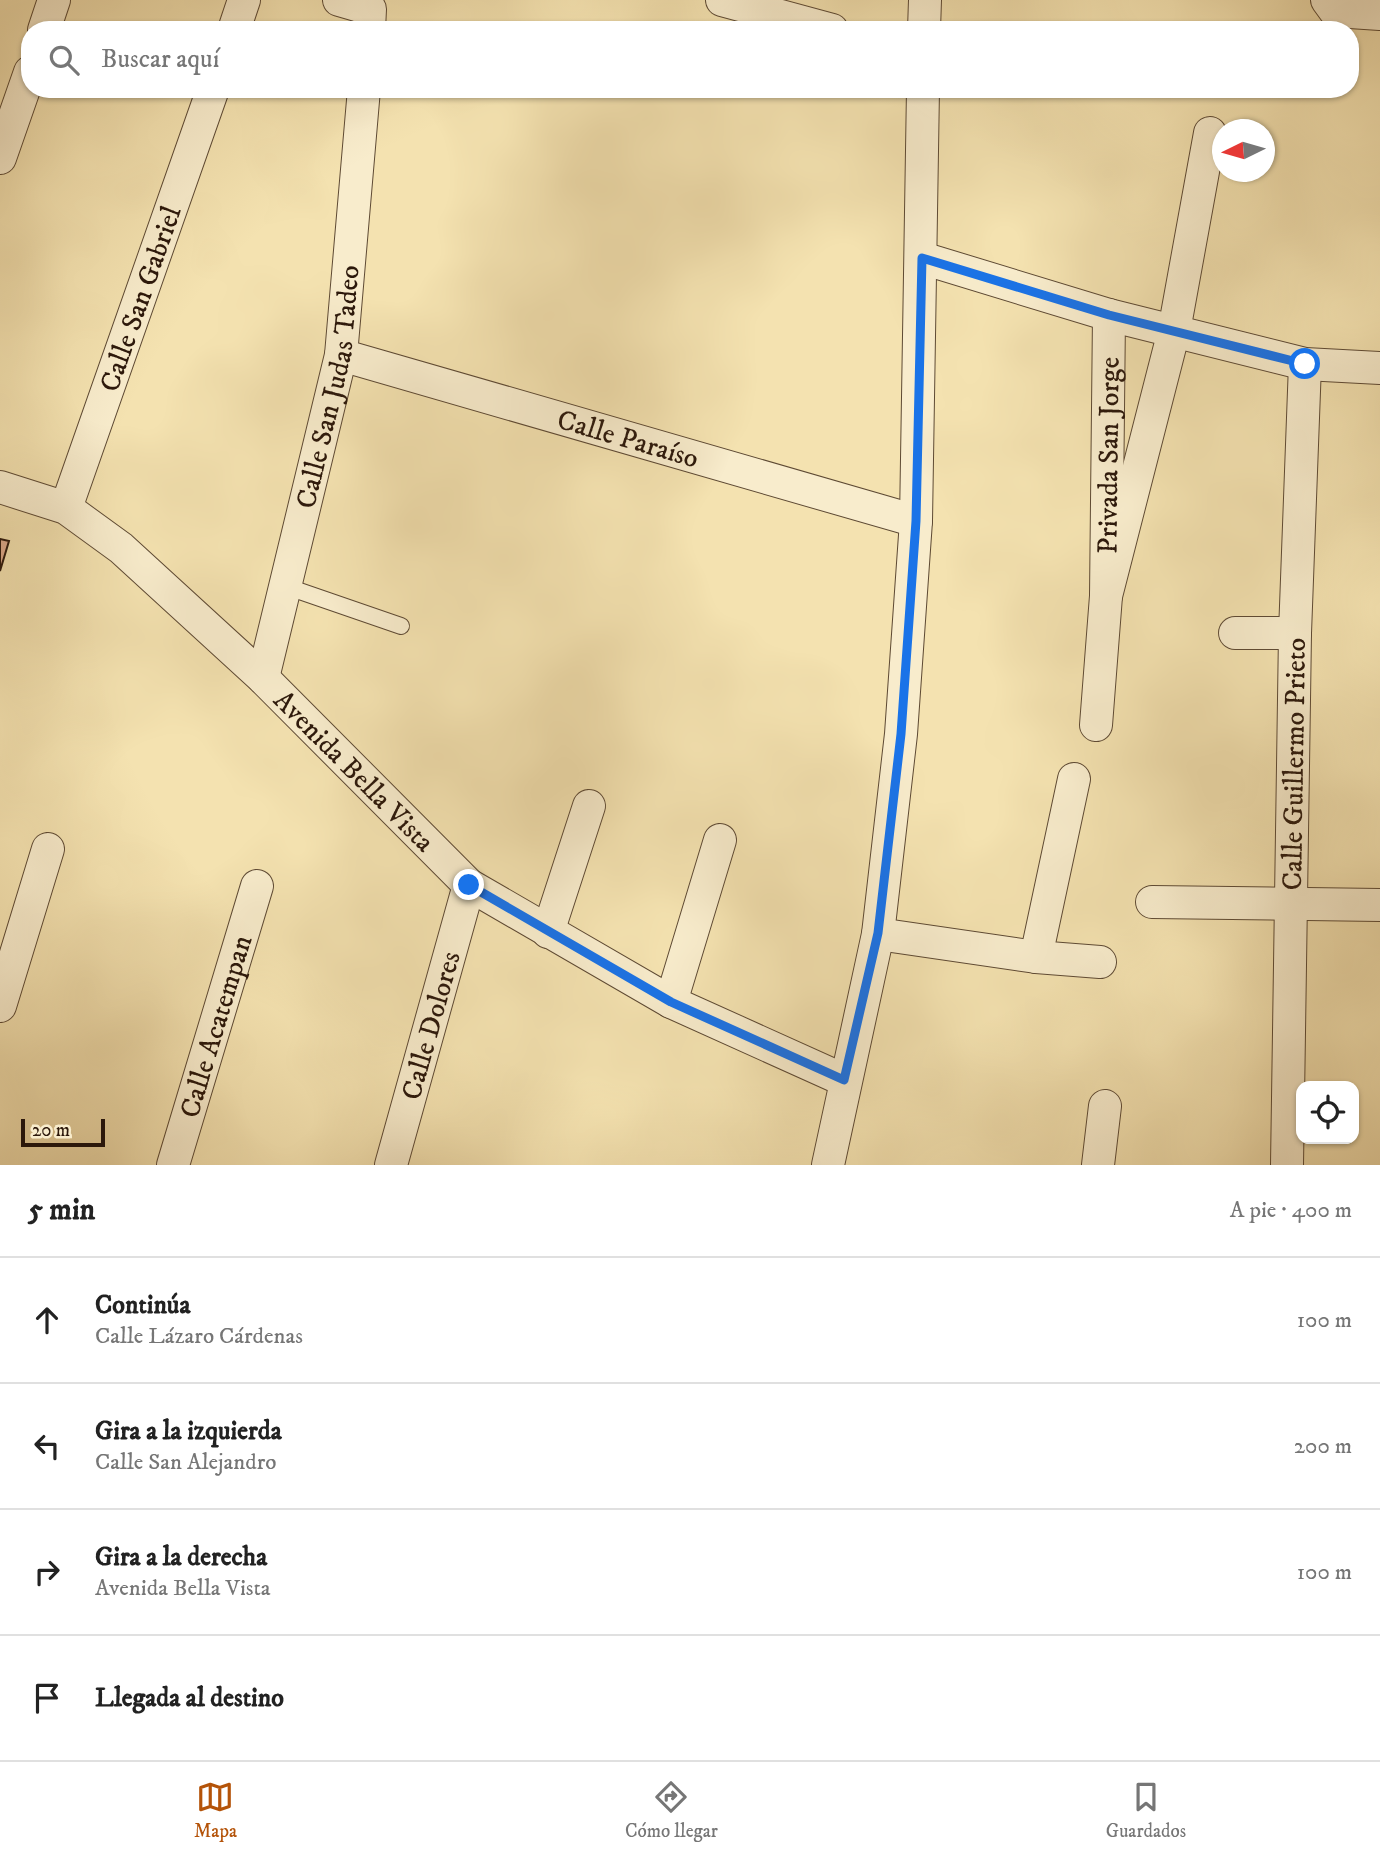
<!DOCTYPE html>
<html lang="es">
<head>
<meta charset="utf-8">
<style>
  :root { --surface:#fff; --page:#f6f6f6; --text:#222; --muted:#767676; --line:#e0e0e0; --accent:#b45309 }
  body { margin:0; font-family:"IM FELL DW Pica",serif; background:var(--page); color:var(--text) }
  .controls { position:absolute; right:21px; bottom:21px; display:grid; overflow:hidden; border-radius:14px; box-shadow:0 2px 5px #0004 }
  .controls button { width:63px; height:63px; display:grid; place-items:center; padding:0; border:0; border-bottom:2px solid var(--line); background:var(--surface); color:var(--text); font:35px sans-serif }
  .compass { position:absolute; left:1212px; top:119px; width:63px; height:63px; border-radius:50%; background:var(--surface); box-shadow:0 2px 5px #0004; rotate:265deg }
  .scale { position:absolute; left:21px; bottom:18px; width:84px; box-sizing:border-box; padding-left:7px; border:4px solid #2c180b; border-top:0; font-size:19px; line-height:24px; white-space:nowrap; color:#2c180b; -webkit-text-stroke:5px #f8eccc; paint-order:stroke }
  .stop { position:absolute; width:21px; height:21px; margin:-16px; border:5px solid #1a73e8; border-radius:50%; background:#fff }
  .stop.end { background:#1a73e8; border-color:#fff; box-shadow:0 2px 7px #0008 }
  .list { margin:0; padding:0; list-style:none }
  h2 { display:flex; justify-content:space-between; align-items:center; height:91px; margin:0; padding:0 28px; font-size:30px }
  h2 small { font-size:23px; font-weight:400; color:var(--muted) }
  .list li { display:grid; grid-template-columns:46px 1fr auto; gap:21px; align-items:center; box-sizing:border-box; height:126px; padding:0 28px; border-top:2px solid var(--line) }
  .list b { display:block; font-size:26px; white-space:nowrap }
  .list p { margin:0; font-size:23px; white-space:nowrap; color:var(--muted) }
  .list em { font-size:23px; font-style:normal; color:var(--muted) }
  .icon { flex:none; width:38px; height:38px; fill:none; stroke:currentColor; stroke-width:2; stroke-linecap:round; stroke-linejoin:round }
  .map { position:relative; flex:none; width:1380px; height:1165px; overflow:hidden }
  .search { position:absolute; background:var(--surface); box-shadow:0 2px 5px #0004; left:21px; right:21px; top:21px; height:77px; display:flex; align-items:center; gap:18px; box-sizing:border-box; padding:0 24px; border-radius:28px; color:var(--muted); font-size:26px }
  .sheet { height:595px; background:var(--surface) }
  nav { display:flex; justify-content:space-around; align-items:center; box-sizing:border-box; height:98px; border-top:2px solid var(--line); background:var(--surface); font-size:19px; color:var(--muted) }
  nav a { display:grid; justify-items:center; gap:4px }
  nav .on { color:var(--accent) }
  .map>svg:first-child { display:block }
  .building { fill:#deaa8c; stroke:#2c180b; stroke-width:2 }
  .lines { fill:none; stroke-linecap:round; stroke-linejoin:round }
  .service-casing { stroke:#5e4a34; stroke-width:18 }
  .minor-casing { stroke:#5e4a34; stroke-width:34 }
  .service { stroke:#f8eccc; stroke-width:16 }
  .minor { stroke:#f8eccc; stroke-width:32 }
  .route { stroke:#1a73e8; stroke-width:9 }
  .labels { text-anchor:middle; stroke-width:6; stroke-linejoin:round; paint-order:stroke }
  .street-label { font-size:28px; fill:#2c180b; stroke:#f8eccc }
</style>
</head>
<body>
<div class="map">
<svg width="1380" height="1165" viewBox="0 0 1380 1165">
  <rect width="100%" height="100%" fill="#f4e2b0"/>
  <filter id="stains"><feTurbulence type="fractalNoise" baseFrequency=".00286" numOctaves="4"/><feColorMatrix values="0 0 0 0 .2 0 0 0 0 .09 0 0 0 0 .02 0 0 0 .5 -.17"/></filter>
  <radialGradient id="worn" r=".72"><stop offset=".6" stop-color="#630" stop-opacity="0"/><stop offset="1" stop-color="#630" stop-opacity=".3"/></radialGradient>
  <path class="building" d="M0,539L9,541L0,571Z"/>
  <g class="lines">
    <g class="service-casing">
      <path id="service" d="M285,586L401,626"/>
    </g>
    <g class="minor-casing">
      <g id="minor">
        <path d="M339,0L370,9L369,30"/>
        <path d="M722,0L832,30"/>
        <path d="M1327,0L1335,11L1380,14"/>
        <path d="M44,30L54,0"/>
        <path d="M234,30L244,0"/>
        <path d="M924,30L925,0"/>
        <path d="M0,158L30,72"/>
        <path d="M922,258L1109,315L1305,364L1380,368"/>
        <path id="s1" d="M341,355L916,521"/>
        <path id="s2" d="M0,487L66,508L121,548L263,678L469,885L671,1002L844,1080"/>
        <path id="s3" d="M66,508L213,89"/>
        <path d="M1106,596L1174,331L1210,133"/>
        <path d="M1235,633H1295"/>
        <path id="s4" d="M263,678L341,355L364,89"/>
        <path id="s5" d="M1096,725L1106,596L1109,315"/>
        <path d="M1152,902L1380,905"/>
        <path d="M548,932L589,806"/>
        <path d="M878,934L1036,957L1100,962"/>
        <path d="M1036,957L1074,779"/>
        <path d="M671,1002L720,840"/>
        <path d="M0,1006L48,849"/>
        <path id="s6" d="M173,1165L257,886"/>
        <path id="s7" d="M391,1165L469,885"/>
        <path d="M828,1165L878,934L901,734L916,521L923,89"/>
        <path d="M1098,1165L1105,1106"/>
        <path id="s8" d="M1287,1165L1295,633L1305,364"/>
      </g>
    </g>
    <use href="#service" class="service"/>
    <use href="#minor" class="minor"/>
  </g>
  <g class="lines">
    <path class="route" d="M469,885L671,1002L844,1080L878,933L901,734L916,521L922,258L1109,315L1305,364"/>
  </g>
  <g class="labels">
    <g class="street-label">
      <text dy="10" stroke="none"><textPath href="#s3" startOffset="222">Calle San Gabriel</textPath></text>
      <text dy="10" stroke="none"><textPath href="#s4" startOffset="299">Calle San Judas Tadeo</textPath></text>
      <text dy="10" stroke="none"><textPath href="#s1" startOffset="299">Calle Paraíso</textPath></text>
      <text dy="10" stroke="none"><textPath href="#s5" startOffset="270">Privada San Jorge</textPath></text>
      <text dy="10" stroke="none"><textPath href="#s8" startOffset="401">Calle Guillermo Prieto</textPath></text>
      <text dy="10" stroke="none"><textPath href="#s2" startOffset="460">Avenida Bella Vista</textPath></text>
      <text dy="10" stroke="none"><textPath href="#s6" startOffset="145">Calle Acatempan</textPath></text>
      <text dy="10" stroke="none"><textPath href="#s7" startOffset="145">Calle Dolores</textPath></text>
    </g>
  </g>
  <rect width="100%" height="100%" filter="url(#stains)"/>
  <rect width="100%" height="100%" fill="url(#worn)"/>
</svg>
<div class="controls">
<button><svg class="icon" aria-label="locate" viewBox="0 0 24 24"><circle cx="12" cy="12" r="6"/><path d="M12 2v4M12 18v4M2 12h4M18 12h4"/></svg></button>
</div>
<svg class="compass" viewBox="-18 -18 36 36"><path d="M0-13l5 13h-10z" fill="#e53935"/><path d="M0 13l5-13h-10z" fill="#767676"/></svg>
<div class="scale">20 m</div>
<div class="stop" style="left:1305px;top:364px"></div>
<div class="stop end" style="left:469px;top:885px"></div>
<div class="search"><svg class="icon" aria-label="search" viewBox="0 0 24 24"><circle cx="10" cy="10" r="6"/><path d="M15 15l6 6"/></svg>Buscar aquí</div>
</div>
<section class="sheet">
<h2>5 min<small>A pie · 400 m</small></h2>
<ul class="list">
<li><svg class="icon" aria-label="ahead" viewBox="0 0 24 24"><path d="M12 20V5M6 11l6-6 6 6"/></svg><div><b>Continúa</b><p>Calle Lázaro Cárdenas</p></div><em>100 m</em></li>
<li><svg class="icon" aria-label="left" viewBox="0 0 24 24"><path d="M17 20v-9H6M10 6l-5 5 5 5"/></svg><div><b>Gira a la izquierda</b><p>Calle San Alejandro</p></div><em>200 m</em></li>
<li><svg class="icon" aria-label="right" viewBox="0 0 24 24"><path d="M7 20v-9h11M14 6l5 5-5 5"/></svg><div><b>Gira a la derecha</b><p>Avenida Bella Vista</p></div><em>100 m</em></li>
<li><svg class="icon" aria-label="arrive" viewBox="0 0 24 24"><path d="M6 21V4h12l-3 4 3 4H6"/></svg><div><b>Llegada al destino</b></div></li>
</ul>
</section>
<nav>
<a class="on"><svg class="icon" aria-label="map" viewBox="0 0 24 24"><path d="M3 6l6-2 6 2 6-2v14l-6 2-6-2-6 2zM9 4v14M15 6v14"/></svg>Mapa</a>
<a><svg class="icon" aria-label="directions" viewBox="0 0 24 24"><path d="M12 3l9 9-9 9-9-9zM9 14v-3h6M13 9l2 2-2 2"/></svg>Cómo llegar</a>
<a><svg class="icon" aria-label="saved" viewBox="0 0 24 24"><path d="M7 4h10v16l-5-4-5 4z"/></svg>Guardados</a>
</nav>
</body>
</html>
